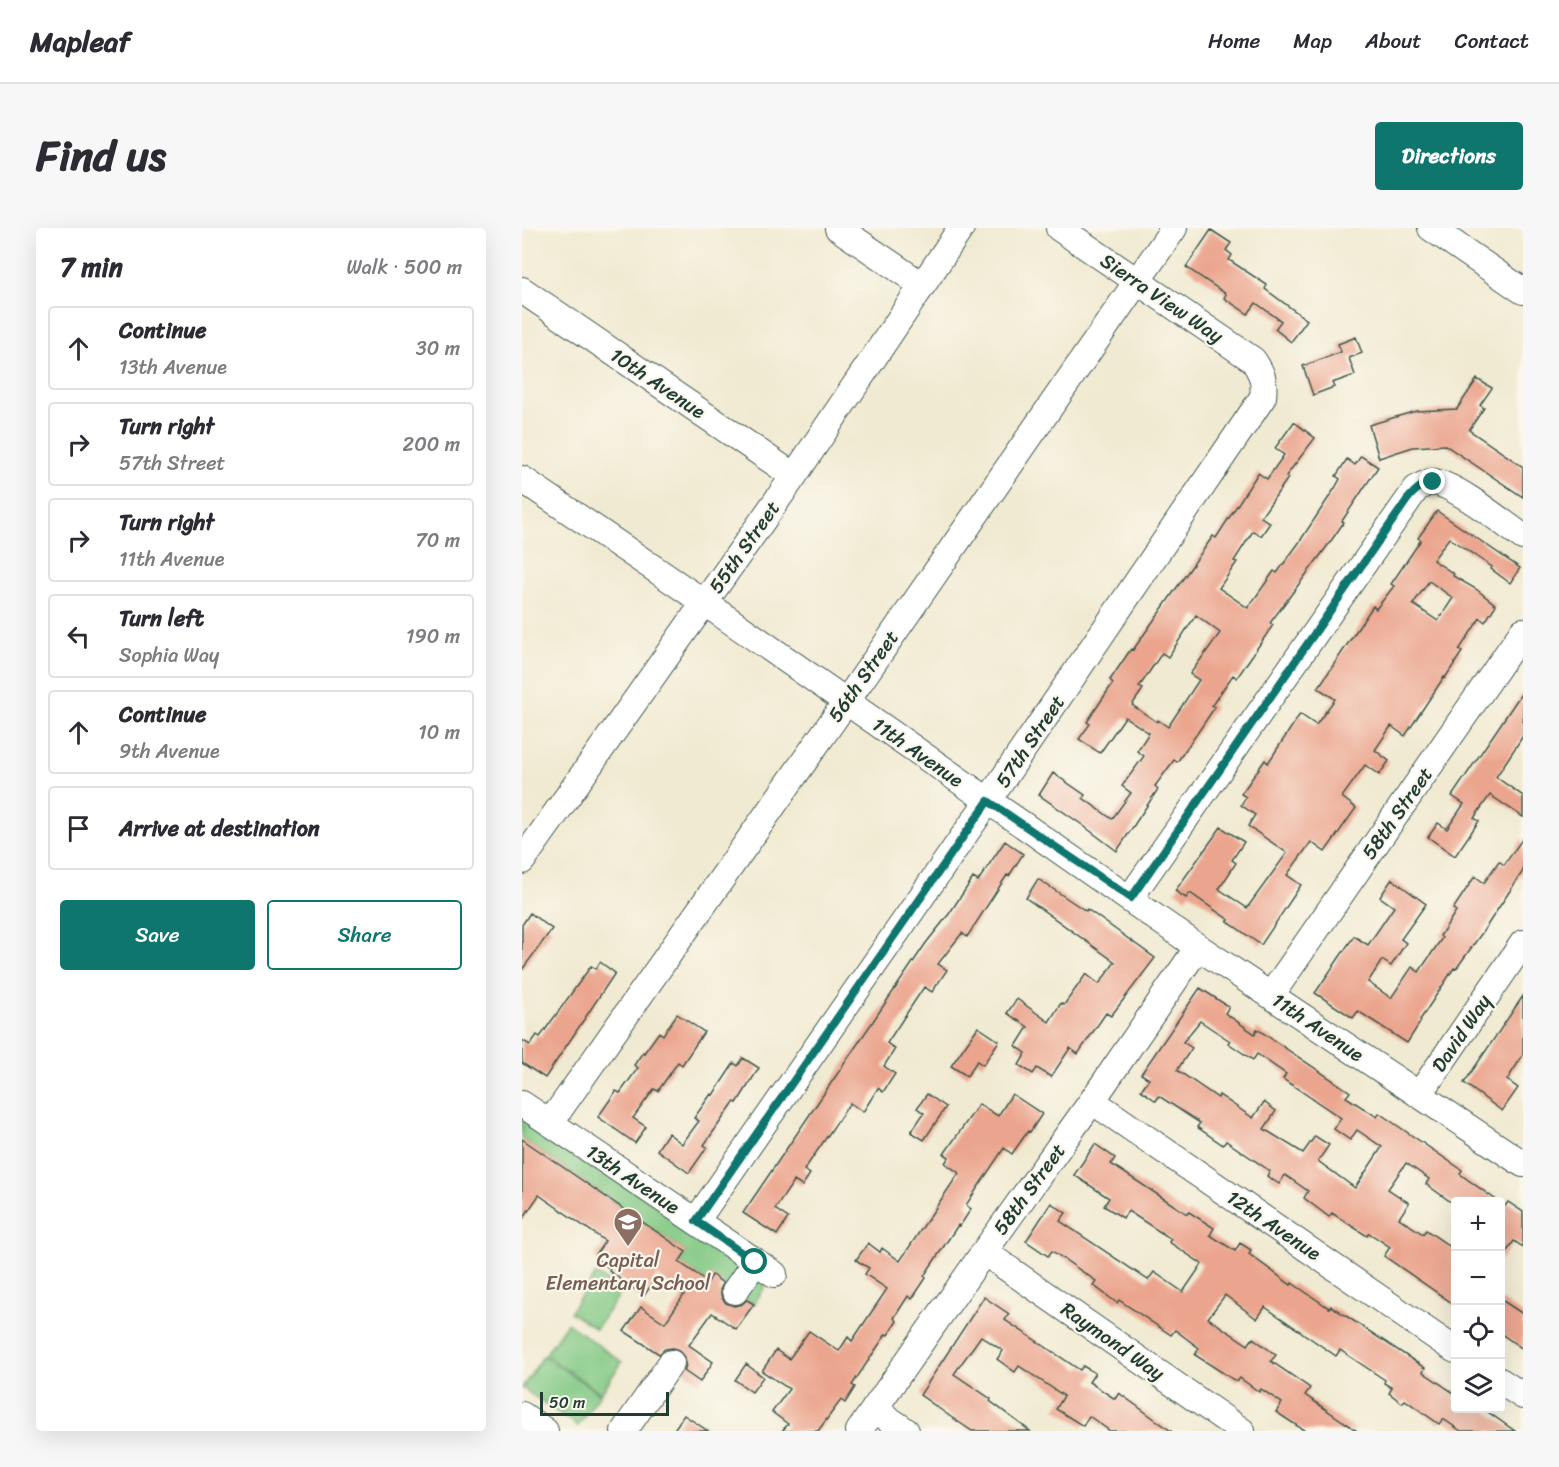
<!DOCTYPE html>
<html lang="en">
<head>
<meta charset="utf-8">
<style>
  :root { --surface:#fff; --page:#f7f7f7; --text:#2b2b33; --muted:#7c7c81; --line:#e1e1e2; --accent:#0f766e }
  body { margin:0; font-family:Sriracha,sans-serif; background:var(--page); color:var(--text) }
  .controls { position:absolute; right:18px; bottom:18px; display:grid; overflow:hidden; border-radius:6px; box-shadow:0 6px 24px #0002 }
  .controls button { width:54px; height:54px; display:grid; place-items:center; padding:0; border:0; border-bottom:2px solid var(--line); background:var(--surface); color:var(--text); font:30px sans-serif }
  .scale { position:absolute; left:18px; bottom:15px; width:129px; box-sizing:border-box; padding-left:6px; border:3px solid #1f3d34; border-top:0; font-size:16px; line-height:21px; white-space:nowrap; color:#1f3d34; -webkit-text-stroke:4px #fbf7ec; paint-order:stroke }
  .stop { position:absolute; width:18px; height:18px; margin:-14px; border:4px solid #0f766e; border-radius:50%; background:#fff }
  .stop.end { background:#0f766e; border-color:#fff; box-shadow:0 2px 6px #0008 }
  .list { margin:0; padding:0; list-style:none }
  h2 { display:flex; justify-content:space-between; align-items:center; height:78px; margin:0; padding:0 24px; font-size:26px }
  h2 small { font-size:20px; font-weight:400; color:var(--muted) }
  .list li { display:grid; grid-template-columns:39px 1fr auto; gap:18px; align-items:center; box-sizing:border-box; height:84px; margin:0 12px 12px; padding:0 12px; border:2px solid var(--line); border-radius:6px }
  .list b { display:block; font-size:22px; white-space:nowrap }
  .list p { margin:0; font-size:20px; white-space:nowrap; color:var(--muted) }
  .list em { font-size:20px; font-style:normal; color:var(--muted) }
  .actions { display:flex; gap:12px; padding:18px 24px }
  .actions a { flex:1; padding:14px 0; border:2px solid var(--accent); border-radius:6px; text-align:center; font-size:21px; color:var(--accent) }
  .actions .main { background:var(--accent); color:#fff }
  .icon { flex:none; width:33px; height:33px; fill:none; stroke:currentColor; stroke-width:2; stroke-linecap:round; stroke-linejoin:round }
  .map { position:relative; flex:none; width:1001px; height:1203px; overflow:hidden; border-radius:6px }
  header { display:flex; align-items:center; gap:36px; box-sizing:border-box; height:84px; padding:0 30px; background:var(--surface); border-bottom:2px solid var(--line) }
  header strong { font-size:28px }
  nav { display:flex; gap:33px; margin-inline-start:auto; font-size:21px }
  .intro { display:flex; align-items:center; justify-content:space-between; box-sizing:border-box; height:144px; padding:0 36px }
  h1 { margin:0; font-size:42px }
  .button { padding:15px 27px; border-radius:6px; background:var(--accent); color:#fff; font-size:21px; font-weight:700 }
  main { display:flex; gap:36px; padding:0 36px }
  aside { flex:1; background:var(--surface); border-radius:6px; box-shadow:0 6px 24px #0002 }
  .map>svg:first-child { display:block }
  .green { fill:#81c883; stroke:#50825c; stroke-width:1.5 }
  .building { fill:#eba58e; fill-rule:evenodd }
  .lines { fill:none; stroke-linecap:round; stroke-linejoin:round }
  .minor-casing { stroke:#3e574c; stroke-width:28 }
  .minor { stroke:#fff; stroke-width:26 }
  .route { stroke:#0f766e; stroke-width:8 }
  .labels { text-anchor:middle; stroke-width:4.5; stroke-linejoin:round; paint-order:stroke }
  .street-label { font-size:20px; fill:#1f3d34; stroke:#fbf7ec }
  .education-label { font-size:20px; fill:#785e54; stroke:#fbf7ec }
</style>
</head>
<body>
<header>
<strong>Mapleaf</strong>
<nav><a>Home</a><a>Map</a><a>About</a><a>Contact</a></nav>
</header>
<div class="intro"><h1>Find us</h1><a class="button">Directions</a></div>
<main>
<aside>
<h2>7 min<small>Walk · 500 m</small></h2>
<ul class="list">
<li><svg class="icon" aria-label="ahead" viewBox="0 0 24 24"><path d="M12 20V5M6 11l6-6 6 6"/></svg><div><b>Continue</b><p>13th Avenue</p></div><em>30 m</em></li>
<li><svg class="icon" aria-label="right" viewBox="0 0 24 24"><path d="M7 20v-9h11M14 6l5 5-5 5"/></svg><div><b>Turn right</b><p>57th Street</p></div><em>200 m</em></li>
<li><svg class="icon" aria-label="right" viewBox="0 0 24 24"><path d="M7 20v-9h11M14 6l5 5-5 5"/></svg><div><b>Turn right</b><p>11th Avenue</p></div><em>70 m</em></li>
<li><svg class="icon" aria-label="left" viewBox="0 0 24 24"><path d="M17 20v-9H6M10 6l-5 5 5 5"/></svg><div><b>Turn left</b><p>Sophia Way</p></div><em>190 m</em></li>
<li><svg class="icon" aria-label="ahead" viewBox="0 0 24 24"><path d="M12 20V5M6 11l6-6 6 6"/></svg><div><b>Continue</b><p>9th Avenue</p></div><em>10 m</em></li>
<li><svg class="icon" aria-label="arrive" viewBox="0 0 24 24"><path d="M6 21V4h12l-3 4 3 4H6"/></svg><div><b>Arrive at destination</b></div></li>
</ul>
<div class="actions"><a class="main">Save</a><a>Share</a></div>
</aside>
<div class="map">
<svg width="1001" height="1203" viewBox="0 0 1001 1203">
  <rect width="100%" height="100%" fill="#fbf7ec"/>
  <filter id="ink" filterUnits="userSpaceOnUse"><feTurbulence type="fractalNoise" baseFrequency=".0167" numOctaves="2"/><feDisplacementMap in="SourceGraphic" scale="12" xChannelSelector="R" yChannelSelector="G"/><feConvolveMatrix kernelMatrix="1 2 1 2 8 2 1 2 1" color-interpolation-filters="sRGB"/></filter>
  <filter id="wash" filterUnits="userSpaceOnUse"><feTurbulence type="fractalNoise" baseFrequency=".008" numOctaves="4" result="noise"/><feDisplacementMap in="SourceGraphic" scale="24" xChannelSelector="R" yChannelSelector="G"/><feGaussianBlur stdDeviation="1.35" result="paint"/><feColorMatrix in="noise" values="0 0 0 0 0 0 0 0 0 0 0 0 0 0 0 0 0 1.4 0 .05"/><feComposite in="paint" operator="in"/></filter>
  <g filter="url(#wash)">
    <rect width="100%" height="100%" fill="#f1ead2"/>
    <path class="green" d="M0,886L246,1054L232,1076L190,1048L186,1054L157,1034L164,1024L0,911Z
      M74,1046L100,1063L74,1101L48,1084Z
      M45,1095L100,1134L79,1165L23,1127Z
      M21,1128L78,1166L56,1198L0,1160Z"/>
    <g id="blocks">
      <path class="building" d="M689,2L709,15L704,22L710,27L707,32L745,57L743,61L785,92L769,114L753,101L759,93L734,75L726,86L702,70L704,66L664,39Z
        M834,109L840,125L827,130L833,147L810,155L812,159L791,167L781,138L819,124L816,116Z
        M955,151L970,160L958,177L962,180L947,202L1001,239V269L923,217L891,219L857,230L847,197L894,183L935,181Z
        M772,194L793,210L764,248L766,250L739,289L748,295L739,308L731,303L712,333L715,334L697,360L726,380L752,343L755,345L776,316L813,260L818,251L814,248L825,231L833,237L839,228L856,239L820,293L822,294L809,313L748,395L751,397L725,435L715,450L711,447L690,477L693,479L674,507L655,534L652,532L633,558L636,561L595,623L559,596L517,567L531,545L563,567L561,570L590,591L609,565L600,558L622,528L615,523L627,505L603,489L578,525L557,511L568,496L565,494L591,455L588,452L609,421L611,422L691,308L694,310L736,245L745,251L762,227L753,220ZM674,387L698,405L668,446L677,452L646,499L636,492L635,494L610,477L621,461L617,459L640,425L646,429Z
        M915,283L998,340L988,355L969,341L970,339L927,310L911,332L932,346L931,348L954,361L974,377L963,394L958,390L937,422L940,424L923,450L922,449L883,508L869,498L853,522L867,533L857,547L843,537L820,569L834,580L803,624L789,614L765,647L779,657L739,717L705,693L707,692L668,665L664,670L653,663L699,599L722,614L710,632L714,635L697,661L725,680L765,625L726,598L733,587L719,577L724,569L719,566L743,532L746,535L778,486L794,497L813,471L796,460L851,378L854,381L872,358L869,356L899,312L896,310ZM907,353L931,370L916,393L891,376Z
        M1001,463V508L974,549L1001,568V589L968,567L952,590L957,593L933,628L906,609L916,595L925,601L942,576L930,568Z
        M1001,610V643L962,702L934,741L932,740L898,792L899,793L885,815L836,783L831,790L793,765L832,708L846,717L872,679L858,669L870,651L904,676L879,711L884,715L869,738L860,732L846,754L869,770L890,739L897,744L920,710L918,708L934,683L931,681L953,648L962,655L977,633L982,637Z
        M483,613L501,626L487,648L485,647L445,709L440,705L416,736L425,742L410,764L402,759L365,815L373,821L362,838L373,846L361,864L356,860L341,884L328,875L282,942L288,946L280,958L272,953L253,981L266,990L255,1007L221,985L404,715L427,686L451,650L456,653Z
        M516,651L564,683L565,681L633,730L589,788L584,785L556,826L548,820L529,849L515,840L511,846L497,837L504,825L494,818L506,799L485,785L495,771L527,794L539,775L542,777L564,746L577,756L593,734L504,670Z
        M8,685L30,701L0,742V697Z
        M78,734L93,745L23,850L0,835V812L8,817L15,807L18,809L69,738L74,741Z
        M678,760L707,779L703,785L733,806L735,801L828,864L824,869L855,889L857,885L940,942L938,946L977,974H929L904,956L907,951L884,935L866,961L887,975L877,990L901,1006L904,1002L933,1022V1077L862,1028L868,1019L847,1005L845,1008L810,985L807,989L782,970L786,963L763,947L757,956L745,948L748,943L704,913L701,917L675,899L678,895L637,868L634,873L619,862L627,851L619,846ZM678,793L708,813L706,815L731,832L735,826L764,846L761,851L819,890L812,901L828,912L835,902L860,919L833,960L796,933L807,917L793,908L781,925L742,901L754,883L742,874L731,890L697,867L696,870L655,842L670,820L661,814Z
        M1001,768V827L985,852L996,860L980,883L942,855Z
        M155,786L182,804L160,837L156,834L136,863L132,861L111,890L124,899L113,915L76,889L94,863L98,865L116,840L112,837L121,824L122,825L137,804L141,807Z
        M456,799L477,813L461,837L455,833L445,848L429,838Z
        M221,830L237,840L215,875L212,874L182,917L185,919L167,945L135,922L146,905L160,916L177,893L172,890L189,866L191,867L212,835L216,838Z
        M405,866L424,879L402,912L389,904L402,885L395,880Z
        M490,866L520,886L508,904L506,903L490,926L482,920L444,977L449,981L438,998L436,997L402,1048L404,1050L390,1071L386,1068L372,1090L375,1093L366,1107L364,1106L330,1157L333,1159L323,1175L319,1172L296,1203H260L266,1196L250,1184L267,1161L240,1143L254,1122L267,1131L287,1103L317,1123L326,1109L330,1113L365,1061L343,1046L347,1040L334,1032L346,1015L358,1024L360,1020L378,1033L437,945L423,935L427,929L422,926L457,876L476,888Z
        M0,911L164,1024L157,1034L186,1054L190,1047L201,1055L198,1062L200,1070L204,1075L212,1078L220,1076L225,1072L232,1076L214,1101L190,1085L167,1117L191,1134L178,1154L162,1143L164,1137L163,1129L157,1122L151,1120L143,1121L137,1126L102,1103L119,1079L143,1095L162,1067L135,1048L122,1068L87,1043L88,1041L72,1029L83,1013L17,967L0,992Z
        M573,916L593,930L589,936L665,986L667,984L692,1000L688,1007L713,1023L718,1015L729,1022L727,1026L769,1057L770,1055L807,1080L809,1078L903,1140L901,1144L933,1166V1180H960L993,1203H939L921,1191L917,1196L883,1172L880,1175L867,1165L870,1160L862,1155L863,1152L818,1122L814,1128L743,1079L735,1091L703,1067L686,1090L726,1117L731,1110L754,1127L749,1133L788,1160L783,1167L835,1203H783L754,1184L760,1175L739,1161L737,1164L718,1150L715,1154L673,1127L677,1120L653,1102L649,1107L597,1072L595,1075L571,1057L574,1053L530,1023L526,1028L504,1013L529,975L544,985L538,993L626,1052L632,1044L661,1064L680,1036L647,1014L649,1011L606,983L601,990L582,978L587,970L552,947Z
        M978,974L983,978L986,974L1001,984V1019L992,1013L978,1033Z
        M462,1069L487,1086L483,1092L558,1142L561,1138L573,1145L567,1154L593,1171L597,1165L649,1203H588L567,1188L561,1198L534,1181L542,1168L497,1138L493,1144L475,1131L481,1123L459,1108L432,1146L469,1171L468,1173L508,1203H450L429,1189L398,1167Z
        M978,1071L1001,1086V1121L978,1105Z
        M224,1136L241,1149L230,1164L213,1152Z
        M162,1187L186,1203H151Z"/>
    </g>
  </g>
  <g filter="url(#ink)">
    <use href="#blocks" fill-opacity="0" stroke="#3e574c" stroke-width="1.5"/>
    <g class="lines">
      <g class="minor-casing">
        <path id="minor" d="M316,0L400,57
          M909,0L1001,63
          M0,62L272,248
          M0,251L183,375L676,719L1001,936
          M0,633L272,248L439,0
          M608,670L894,261C899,258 904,254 911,254C933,256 981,295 1001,309
          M749,767L1001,403
          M897,867L1001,715
          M570,873L933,1122
          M0,876L252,1046
          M28,895L324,474L652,0
          M174,993L466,573L741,169C743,153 740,145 731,132L537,0
          M462,1024L720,1203
          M213,1063L233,1034
          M978,1153L1001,1168
          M352,1181L384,1203
          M0,1187L23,1203
          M102,1203L149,1135
          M337,1203L462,1024L570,873L676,719"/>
      </g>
      <use href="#minor" class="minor"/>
    </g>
  </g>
  <g class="lines" filter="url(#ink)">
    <path class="route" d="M233,1034L174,993L466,573L609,670L885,272C893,262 899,257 911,254"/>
  </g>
  <defs>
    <g id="school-pin" transform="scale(1.5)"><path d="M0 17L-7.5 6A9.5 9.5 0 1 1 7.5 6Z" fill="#8d6e63" stroke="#fbf7ec"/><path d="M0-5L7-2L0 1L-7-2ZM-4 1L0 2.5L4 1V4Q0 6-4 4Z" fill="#fff"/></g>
  </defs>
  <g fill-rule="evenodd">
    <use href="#school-pin" x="106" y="994"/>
  </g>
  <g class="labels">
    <g class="street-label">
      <text transform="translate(640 70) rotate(34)" y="7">Sierra View Way</text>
      <text transform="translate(136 155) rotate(34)" y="7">10th Avenue</text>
      <text transform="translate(222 319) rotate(-55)" y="7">55th Street</text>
      <text transform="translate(341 448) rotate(-55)" y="7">56th Street</text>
      <text transform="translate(508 513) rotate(-56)" y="7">57th Street</text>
      <text transform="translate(396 524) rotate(35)" y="7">11th Avenue</text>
      <text transform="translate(875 585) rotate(-55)" y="7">58th Street</text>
      <text transform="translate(796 799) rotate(34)" y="7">11th Avenue</text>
      <text transform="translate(939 805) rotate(-56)" y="7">David Way</text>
      <text transform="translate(111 951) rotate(34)" y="7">13th Avenue</text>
      <text transform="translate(507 961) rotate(-54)" y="7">58th Street</text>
      <text transform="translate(752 997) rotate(34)" y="7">12th Avenue</text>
      <text transform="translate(591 1113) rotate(35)" y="7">Raymond Way</text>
    </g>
    <g class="education-label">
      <text x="106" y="1039">Capital<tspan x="106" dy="23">Elementary School</tspan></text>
    </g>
  </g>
</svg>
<div class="controls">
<button>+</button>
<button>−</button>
<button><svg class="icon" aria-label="locate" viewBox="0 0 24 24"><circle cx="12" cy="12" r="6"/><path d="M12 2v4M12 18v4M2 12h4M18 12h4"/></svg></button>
<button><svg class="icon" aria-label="layers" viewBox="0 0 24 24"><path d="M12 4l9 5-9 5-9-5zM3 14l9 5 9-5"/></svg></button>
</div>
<div class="scale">50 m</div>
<div class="stop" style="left:233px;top:1034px"></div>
<div class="stop end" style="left:911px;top:254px"></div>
</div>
</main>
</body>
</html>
